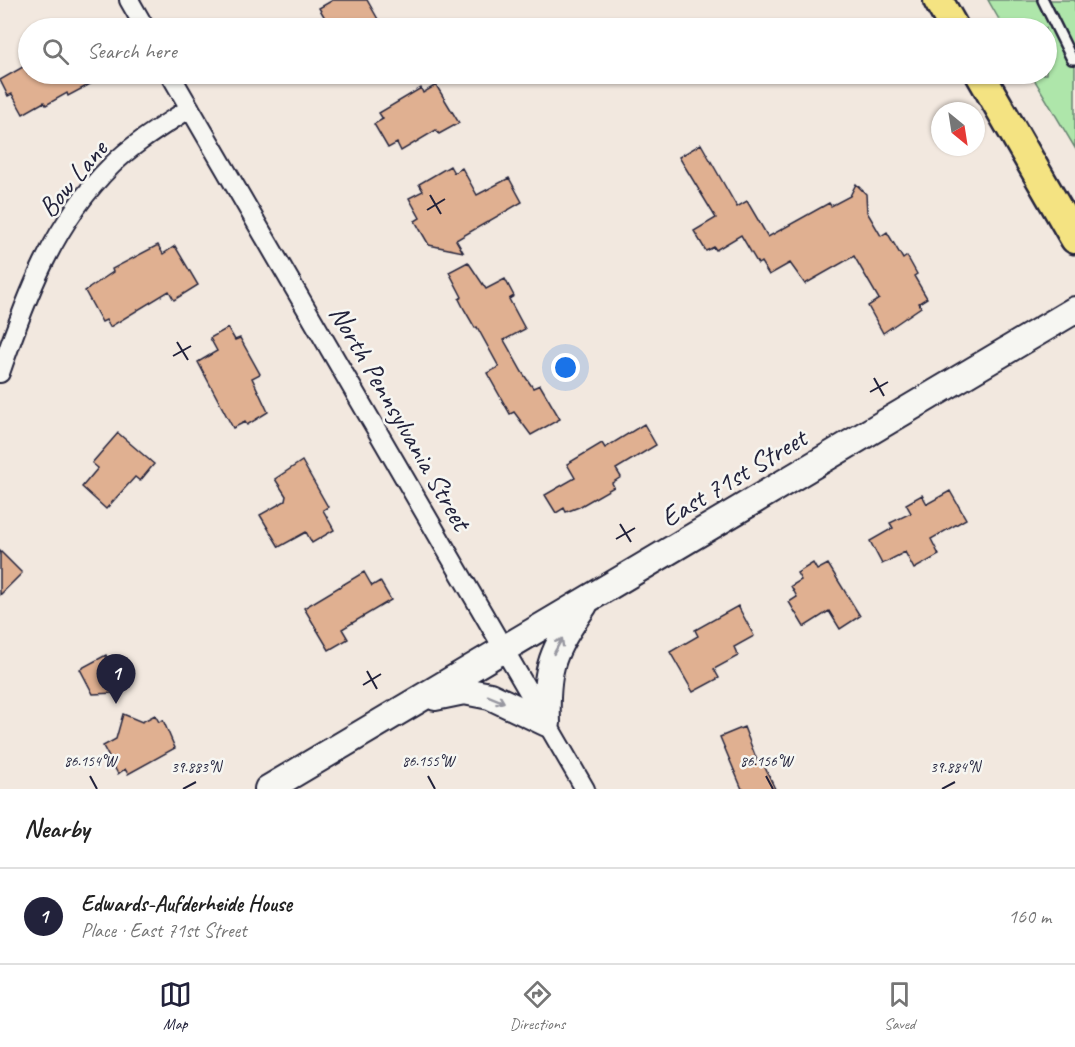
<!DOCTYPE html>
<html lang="en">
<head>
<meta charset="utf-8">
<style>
  :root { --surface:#fff; --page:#f2f2f2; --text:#222; --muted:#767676; --line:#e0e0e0; --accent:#22223b }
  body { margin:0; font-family:Caveat,sans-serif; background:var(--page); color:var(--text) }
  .compass { position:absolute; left:931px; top:102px; width:54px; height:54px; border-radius:50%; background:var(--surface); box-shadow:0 2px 4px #0004; rotate:150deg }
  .you { position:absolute; left:566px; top:368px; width:21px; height:21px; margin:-15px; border:4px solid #fff; border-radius:50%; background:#1a73e8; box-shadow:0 0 0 9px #1a73e833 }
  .badge { display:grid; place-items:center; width:39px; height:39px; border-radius:50%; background:var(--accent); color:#fff; font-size:20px; font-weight:700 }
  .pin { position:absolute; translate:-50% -50px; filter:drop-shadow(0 2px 3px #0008) }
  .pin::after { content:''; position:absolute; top:32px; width:21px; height:18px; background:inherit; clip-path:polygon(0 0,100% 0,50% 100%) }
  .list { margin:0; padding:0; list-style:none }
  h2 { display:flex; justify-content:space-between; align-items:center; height:78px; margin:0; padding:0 24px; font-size:26px }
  h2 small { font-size:20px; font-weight:400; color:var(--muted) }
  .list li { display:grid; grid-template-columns:39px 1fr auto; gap:18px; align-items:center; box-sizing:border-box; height:96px; padding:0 24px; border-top:2px solid var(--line) }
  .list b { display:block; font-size:22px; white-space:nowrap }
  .list p { margin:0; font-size:20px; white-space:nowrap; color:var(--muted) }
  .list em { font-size:20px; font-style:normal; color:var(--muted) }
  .icon { flex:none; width:33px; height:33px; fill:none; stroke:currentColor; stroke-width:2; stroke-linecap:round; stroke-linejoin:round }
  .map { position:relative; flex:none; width:1075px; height:789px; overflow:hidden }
  .search { position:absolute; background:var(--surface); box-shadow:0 2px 4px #0004; left:18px; right:18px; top:18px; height:66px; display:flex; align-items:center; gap:15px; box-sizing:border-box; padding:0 21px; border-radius:33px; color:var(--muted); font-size:22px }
  .sheet { height:174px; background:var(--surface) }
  nav { display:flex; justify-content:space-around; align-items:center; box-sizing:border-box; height:84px; border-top:2px solid var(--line); background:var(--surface); font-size:16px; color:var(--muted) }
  nav a { display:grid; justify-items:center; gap:3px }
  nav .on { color:var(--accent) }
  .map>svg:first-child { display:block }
  .green { fill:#aee6aa; stroke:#688472; stroke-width:1.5 }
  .building { fill:#e0b091; stroke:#22223b; stroke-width:1.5 }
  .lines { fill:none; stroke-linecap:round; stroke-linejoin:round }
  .service-casing { stroke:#22223b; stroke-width:14 }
  .minor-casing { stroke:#22223b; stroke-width:22 }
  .secondary-casing { stroke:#22223b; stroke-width:30 }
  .primary-casing { stroke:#22223b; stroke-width:33 }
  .service { stroke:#f6f6f2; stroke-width:9 }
  .minor { stroke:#f6f6f2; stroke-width:18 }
  .secondary { stroke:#f6f6f2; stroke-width:26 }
  .primary { stroke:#f4e382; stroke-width:28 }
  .oneway { stroke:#9797a0 }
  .ticks { fill:none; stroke:#22223b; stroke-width:2 }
  .labels { text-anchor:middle; stroke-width:5; stroke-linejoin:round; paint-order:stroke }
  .street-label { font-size:28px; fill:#22223b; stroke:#f6f6f2 }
  .ticks-label { font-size:15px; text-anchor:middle; fill:#22223b; stroke:#f6f6f2; stroke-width:5; stroke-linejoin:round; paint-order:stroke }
</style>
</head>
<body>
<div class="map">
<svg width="1075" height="789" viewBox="0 0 1075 789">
  <rect width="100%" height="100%" fill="#f2e8df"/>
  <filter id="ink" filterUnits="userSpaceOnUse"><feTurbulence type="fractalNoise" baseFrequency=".0167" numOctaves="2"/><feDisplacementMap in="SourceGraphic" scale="12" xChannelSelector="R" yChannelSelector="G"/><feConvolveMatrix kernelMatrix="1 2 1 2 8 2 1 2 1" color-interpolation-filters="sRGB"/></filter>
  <g filter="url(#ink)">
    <path class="green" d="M988,0H1075V148L1031,74H1046V28H1004Z"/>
    <path class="building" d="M333,0H367L383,28H331L319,8Z
      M28,64V74H109L68,96L67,93L46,105L44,102L23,114L12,94L8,96L0,80Z
      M436,85L459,123L439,134L436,130L401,151L397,143L388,148L374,124L383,119L379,113L421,88L423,93Z
      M701,144L737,207L747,201L768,237L829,203L831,206L850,196L856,184L866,194L867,212L881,236L887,232L903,259L907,256L917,274L914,276L927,298L919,303L921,307L883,333L868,306L879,299L854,256L805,284L790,263L769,275L761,262L758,264L741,235L716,250L714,247L706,251L694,231L716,218L679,157Z
      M450,166L454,173L462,168L477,195L509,178L522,202L456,240L463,252L429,245L415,221L420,218L409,198L423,191L419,184Z
      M158,245L163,254L175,246L198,285L174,300L169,291L110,327L106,320L102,322L85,291L113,272L112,269Z
      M468,262L486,289L505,279L514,296L509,299L525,329L504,340L522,372L533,388L540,385L560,419L531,435L514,412L510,414L487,373L499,367L477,327L475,328L464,309L459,299L462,297L449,272Z
      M228,328L235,340L240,338L260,374L252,378L268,412L247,425L245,422L233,428L198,362L217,351L210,338Z
      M644,424L656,445L616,469L621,477L612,483L614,487L579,507L566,512L564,508L556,513L545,495L575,478L567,464L602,443L605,448Z
      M118,433L154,464L140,481L135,477L106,509L82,487L98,468L92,463Z
      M302,461L328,507L323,510L334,530L312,543L306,532L279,547L260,515L285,501L286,496L275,479Z
      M950,491L966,519L931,539L939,555L914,569L905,552L882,564L870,541L893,528L890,523L911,513L906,504L922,495L927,504Z
      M0,551L22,573L0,595Z
      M813,563L817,570L828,564L860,616L840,629L829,611L804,627L789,602L797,597L791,586L801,580L797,573Z
      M364,572L372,586L380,581L391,600L342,629L348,639L329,650L304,608Z
      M738,606L754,636L734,647L738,656L714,669L719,678L693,692L670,652L698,636L695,630Z
      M106,655L118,679L114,693L93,694L80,669Z
      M123,714L142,722L155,715L159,722L163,720L175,748L128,774L125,769L118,774L103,746L116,739Z
      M744,727L758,763L762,761L775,789H742L720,737Z"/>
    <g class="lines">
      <g class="service-casing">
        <path id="service" d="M1043,0L1072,59H1075"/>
      </g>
      <g class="minor-casing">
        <path id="minor" d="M129,0L145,28
          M170,74L585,789
          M0,373C26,298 53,223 112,165C135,142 163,126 190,108"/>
      </g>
      <g class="secondary-casing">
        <path id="secondary" d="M435,697L464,691L490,696L547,723C545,665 552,652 584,605
          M268,789L1075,310"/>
      </g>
      <g class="primary-casing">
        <path id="primary" d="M938,0L954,28
          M980,74L1075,239"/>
      </g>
      <use href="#service" class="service"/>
      <use href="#minor" class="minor"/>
      <use href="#secondary" class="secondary"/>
      <use href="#primary" class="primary"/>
    </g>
    <defs><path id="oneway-shaft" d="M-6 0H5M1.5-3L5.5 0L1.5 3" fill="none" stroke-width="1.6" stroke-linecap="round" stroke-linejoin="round" transform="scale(1.5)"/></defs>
    <g class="oneway">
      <use href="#oneway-shaft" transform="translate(558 646) rotate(-61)"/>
      <use href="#oneway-shaft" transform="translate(496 699) rotate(22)"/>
    </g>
  </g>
  <path class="ticks" d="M430,195L441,214M427,210L445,199M177,342L188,360M173,356L191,346M874,378L884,396M870,392L888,382M620,524L631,542M616,539L635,528M367,671L377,689M363,685L381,674M90,776L97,789M428,776L435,789M766,776L773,789M183,789L196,782M942,789L955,782"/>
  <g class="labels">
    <g class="street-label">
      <text transform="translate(72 178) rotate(-50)" y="10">Bow Lane</text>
      <text transform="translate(401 417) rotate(60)" y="10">North Pennsylvania Street</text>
      <text transform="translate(733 477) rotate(-31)" y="10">East 71st Street</text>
    </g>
  </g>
  <g class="ticks-label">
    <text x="90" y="766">86.154°W</text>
    <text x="428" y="766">86.155°W</text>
    <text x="766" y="766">86.156°W</text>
    <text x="196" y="772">39.883°N</text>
    <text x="955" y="772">39.884°N</text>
  </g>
</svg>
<svg class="compass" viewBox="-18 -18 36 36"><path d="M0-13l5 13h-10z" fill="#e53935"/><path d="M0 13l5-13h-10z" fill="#767676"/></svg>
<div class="you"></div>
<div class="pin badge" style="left:116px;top:704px">1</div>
<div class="search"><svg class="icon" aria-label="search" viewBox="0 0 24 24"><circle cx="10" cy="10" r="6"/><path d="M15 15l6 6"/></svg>Search here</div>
</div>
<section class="sheet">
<h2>Nearby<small></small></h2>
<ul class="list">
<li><span class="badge">1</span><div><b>Edwards-Aufderheide House</b><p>Place · East 71st Street</p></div><em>160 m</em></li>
</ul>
</section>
<nav>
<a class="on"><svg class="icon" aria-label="map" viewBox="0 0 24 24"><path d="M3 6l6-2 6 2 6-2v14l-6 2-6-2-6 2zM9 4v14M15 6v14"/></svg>Map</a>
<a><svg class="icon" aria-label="directions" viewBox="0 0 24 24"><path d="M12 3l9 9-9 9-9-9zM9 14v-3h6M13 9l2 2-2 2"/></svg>Directions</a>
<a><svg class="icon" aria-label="saved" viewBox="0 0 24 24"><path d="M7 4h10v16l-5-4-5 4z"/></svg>Saved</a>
</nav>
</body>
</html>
